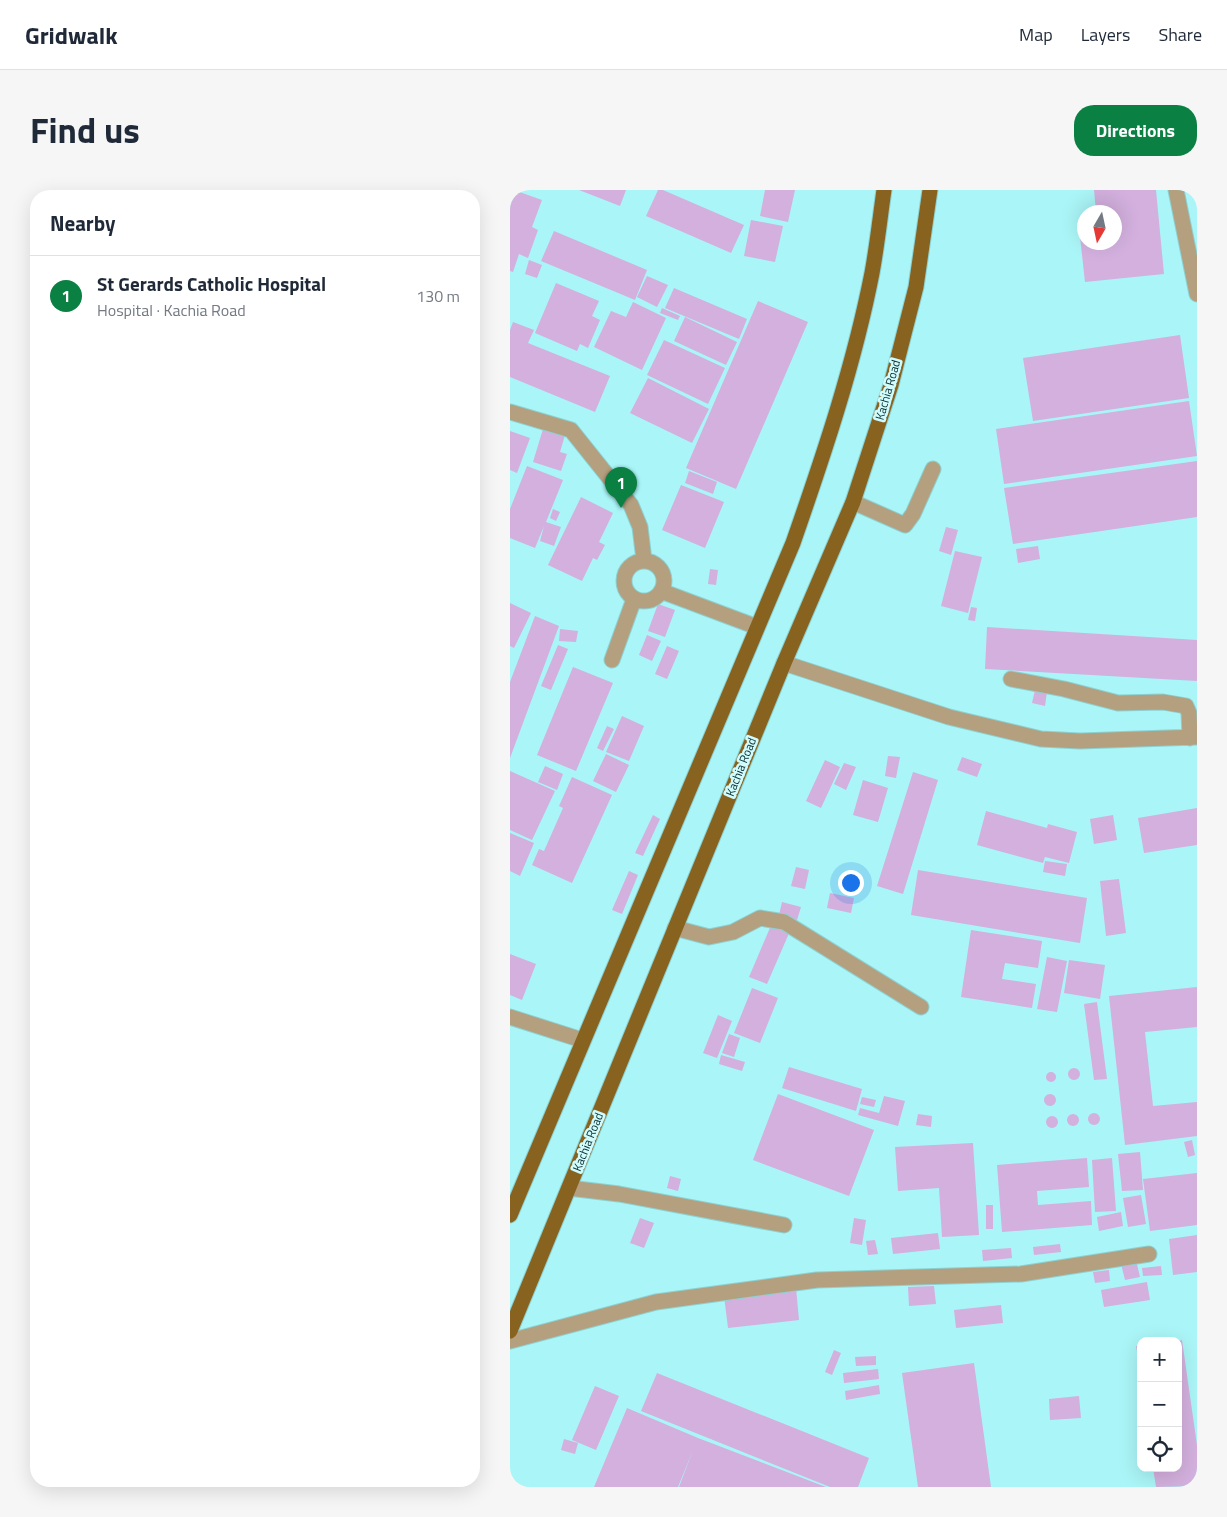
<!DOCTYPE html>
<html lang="en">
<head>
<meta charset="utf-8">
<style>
  :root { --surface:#fff; --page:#f6f6f7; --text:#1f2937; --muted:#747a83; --line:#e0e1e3; --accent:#0b8043 }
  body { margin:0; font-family:"Titillium Web",sans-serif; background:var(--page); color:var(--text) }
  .controls { position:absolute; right:15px; bottom:15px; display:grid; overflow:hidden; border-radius:10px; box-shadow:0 5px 20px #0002 }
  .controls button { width:45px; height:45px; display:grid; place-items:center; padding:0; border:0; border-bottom:1px solid var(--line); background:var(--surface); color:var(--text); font:25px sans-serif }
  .compass { position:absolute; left:567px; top:15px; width:45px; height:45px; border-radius:50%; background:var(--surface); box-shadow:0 5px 20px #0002; rotate:189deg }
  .you { position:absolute; left:340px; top:692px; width:18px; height:18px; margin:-12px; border:4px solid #fff; border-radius:50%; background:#1a73e8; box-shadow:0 0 0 8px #1a73e833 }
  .badge { display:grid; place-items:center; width:32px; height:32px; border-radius:50%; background:var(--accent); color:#fff; font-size:16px; font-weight:700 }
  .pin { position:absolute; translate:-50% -41px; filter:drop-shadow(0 1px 2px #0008) }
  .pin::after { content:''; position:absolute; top:26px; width:18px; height:15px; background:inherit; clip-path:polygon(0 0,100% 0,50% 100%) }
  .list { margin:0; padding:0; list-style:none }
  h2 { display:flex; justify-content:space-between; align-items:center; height:65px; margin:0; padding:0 20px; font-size:21px }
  h2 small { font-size:16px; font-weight:400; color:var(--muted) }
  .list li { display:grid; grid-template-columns:32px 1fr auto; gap:15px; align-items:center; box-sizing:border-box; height:80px; padding:0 20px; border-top:1px solid var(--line) }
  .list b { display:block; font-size:19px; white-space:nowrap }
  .list p { margin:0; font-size:16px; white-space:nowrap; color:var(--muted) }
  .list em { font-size:16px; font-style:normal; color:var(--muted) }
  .icon { flex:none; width:28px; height:28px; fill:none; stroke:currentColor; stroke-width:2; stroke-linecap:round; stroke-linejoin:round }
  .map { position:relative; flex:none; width:687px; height:1297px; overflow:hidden; border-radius:20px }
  header { display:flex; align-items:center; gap:30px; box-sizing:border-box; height:70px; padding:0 25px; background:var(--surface); border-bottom:1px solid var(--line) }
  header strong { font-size:24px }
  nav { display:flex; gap:28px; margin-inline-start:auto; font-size:18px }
  .intro { display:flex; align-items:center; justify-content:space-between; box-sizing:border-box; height:120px; padding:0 30px }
  h1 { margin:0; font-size:35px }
  .button { padding:12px 22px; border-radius:20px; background:var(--accent); color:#fff; font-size:18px; font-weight:700 }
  main { display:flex; gap:30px; padding:0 30px }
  aside { flex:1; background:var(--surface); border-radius:20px; box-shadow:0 5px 20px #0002 }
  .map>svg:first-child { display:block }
  .building { fill:#d3b0de }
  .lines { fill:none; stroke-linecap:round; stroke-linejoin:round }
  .minor-casing { stroke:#8dd1d2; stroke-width:17 }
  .major-casing { stroke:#8dd1d2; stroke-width:17 }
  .minor { stroke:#b49f7f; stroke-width:15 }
  .major { stroke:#886320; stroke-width:15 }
  .labels { text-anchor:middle; stroke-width:5; stroke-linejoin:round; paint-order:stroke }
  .street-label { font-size:12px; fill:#0a2b2c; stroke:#d1fcfe }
</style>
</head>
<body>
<header>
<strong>Gridwalk</strong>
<nav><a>Map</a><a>Layers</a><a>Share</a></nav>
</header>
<div class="intro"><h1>Find us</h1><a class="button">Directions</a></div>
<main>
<aside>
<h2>Nearby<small></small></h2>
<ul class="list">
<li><span class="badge">1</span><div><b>St Gerards Catholic Hospital</b><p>Hospital · Kachia Road</p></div><em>130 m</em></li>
</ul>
</aside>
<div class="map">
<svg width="687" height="1297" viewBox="0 0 687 1297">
  <rect width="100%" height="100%" fill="#aaf5f7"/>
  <path class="building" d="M0,0H4L32,10L22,37L28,40L18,68L9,64L3,82L0,81Z
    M69,0H116L110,16Z
    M148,0H153L234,35L221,63L136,26Z
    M255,0H285L278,32L250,26Z
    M584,0H646L654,84L575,92L569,38H574V52H604V22H586Z
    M241,30L273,36L265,72L234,66Z
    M44,41L137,80L125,110L31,71Z
    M19,70L32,75L27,88L15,84Z
    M137,86L158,95L147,117L127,107Z
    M46,93L89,111L82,126L90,130L78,158L70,154L67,161L25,143Z
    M164,98L237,129L229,149L155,118Z
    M248,111L298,132L226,299L176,278Z
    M123,112L156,128L132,180L84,157L101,121L116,127Z
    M152,118L170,126L168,130L150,123Z
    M175,127L227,152L216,175L164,151Z
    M3,132L24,140L18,153L100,186L85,222L0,187V140Z
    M670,145L679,208L523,231L513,168Z
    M154,150L215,178L198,214L137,185Z
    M138,188L199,219L182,253L120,223Z
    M679,211L687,266L494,294L486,239Z
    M33,239L55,245L50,262L57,264L51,281L23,272Z
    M0,241L20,248L7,283L0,280Z
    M687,271V327L503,354L494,298Z
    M17,276L53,290L36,332L51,337L44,356L30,351L34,336L25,358L0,348V319Z
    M179,281L207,292L203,304L175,293Z
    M171,295L214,312L195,358L152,340Z
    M71,307L103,323L89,352L95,355L87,370L83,368L72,391L38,375Z
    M43,319L50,322L46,331L40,328Z
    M436,337L448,340L441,365L429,361Z
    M528,356L530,369L508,373L506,359Z
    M445,361L472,367L458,423L431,416Z
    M200,379L208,380L206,395L198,394Z
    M0,413L21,423L4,458L0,456Z
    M148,414L165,420L155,447L138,441Z
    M461,417L467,418L465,431L458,430Z
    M25,426L49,436L0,568V492Z
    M477,437L687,450V491L475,479Z
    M50,439L68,441L66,452L49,451Z
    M137,445L151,451L142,471L129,465Z
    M48,455L58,459L41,500L31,496Z
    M157,456L169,461L157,489L145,484Z
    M63,477L103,493L66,581L27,565Z
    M525,500L537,502L535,516L522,513Z
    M112,526L134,536L119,571L96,562Z
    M97,536L104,539L93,561L87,558Z
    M96,564L119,575L106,602L83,591Z
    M378,566L390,567L386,588L375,586Z
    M452,567L472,574L467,587L447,580Z
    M315,570L330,577L311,618L296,611Z
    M334,573L346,577L336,600L324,594Z
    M35,576L53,584L47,600L28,592Z
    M0,581L45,601L22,650L0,640Z
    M403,582L428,590L393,704L367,696Z
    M62,587L102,605L62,693L22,675L29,659L34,661L53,618L49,616Z
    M353,590L378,598L368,632L343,625Z
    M687,618V655L634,663L628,628Z
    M476,621L537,638L538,634L567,642L559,673L535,667L533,673L467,655Z
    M143,625L150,629L133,666L125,663Z
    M603,625L607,650L584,654L580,629Z
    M0,643L24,653L10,686L0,681Z
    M535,671L557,674L555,686L533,682Z
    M286,677L299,680L295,699L281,696Z
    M408,680L577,708L570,753L401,725Z
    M119,681L128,685L112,724L102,720Z
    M609,689L616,743L596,746L590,691Z
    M320,703L344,708L341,723L317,718Z
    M272,712L291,717L287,730L269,725Z
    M262,733L280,741L257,794L239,787Z
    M461,740L532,751L528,778L495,773L492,789L526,794L522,818L451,807Z
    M0,764L26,774L12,810L0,805Z
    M537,767L557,771L547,822L527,819Z
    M559,770L595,775L590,809L554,803Z
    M687,797V837L635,842L643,916L687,912V946L615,955L599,806Z
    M242,798L268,808L250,853L224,843Z
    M587,812L597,889L584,890L574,814Z
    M208,825L222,831L207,868L193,863Z
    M219,844L230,848L224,867L212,863Z
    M211,865L235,872L232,881L209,874Z
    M279,877L352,899L346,921L272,898Z
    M558 884a6 6 0 1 1 12 0a6 6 0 1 1-12 0Z
    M536 887a5 5 0 1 1 10 0a5 5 0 1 1-10 0Z
    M534 910a6 6 0 1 1 12 0a6 6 0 1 1-12 0Z
    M268,904L364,940L339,1006L243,970Z
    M374,906L395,911L388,936L348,925L350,918L369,923Z
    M352,907L366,910L364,917L350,914Z
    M578 929a6 6 0 1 1 12 0a6 6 0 1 1-12 0Z
    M557 930a6 6 0 1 1 12 0a6 6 0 1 1-12 0Z
    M408,924L422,926L421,937L406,935Z
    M536 932a6 6 0 1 1 12 0a6 6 0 1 1-12 0Z
    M682,950L685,965L678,967L674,952Z
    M463,953L469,1045L432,1047L429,998L388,1001L385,957Z
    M630,962L633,1000L612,1001L608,964Z
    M577,968L579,997L527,1001L528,1015L581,1011L582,1035L492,1042L487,975Z
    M602,968L606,1021L585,1022L582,970Z
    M687,983V1035L640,1041L633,989Z
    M160,986L171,989L168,1001L157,998Z
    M631,1005L636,1034L618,1037L613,1008Z
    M476,1015H483V1039H476Z
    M611,1022L613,1036L589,1041L587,1027Z
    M130,1028L144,1033L134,1058L120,1053Z
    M344,1028L356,1030L352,1055L340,1053Z
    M428,1043L430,1059L383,1064L381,1048Z
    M687,1045V1082L663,1085L659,1049Z
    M365,1050L368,1064L358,1065L356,1051Z
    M550,1054L551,1062L524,1065L523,1057Z
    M501,1058L502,1068L473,1071L472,1060Z
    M626,1070L630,1087L615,1090L611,1074Z
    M651,1076L652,1085L633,1086L632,1078Z
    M599,1080L600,1091L585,1093L583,1082Z
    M637,1092L640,1110L594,1117L591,1100Z
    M424,1096L426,1114L399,1116L398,1097Z
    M286,1098L289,1130L218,1138L214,1106Z
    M491,1115L493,1133L446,1138L444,1120Z
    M672,1150L687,1255V1296L646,1297L643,1278H668V1151Z
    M626,1156H631V1180H630Z
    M324,1160L331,1163L322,1185L315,1182Z
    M366,1166V1175L346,1176L345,1167Z
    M464,1173L481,1297H408L392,1183Z
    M368,1179L369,1189L334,1193L333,1183Z
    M147,1183L359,1268L348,1297H320L131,1221Z
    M369,1195L370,1204L336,1210L335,1201Z
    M85,1196L109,1206L86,1260L62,1250Z
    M569,1206L571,1228L540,1230L539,1209Z
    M117,1218L188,1248L316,1297H169L183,1260L168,1297H84Z
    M54,1249L68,1253L65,1264L51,1260Z"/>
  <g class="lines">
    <g class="minor-casing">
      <path id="minor" d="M666,0L687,104
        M0,222L61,240L121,315L130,337L134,370
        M343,312L395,335L403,324L423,279
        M114 391a20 20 0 1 1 40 0a20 20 0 1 1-40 0Z
        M151,401L247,437
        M102,470L124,409
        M274,473L439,527L531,549L570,551L687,547
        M501,489L554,499L608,513L653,512L676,516L679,523L680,548
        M165,738L199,747L223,742L250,728L274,732L411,817
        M0,827L72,850
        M59,998L109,1004L274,1035
        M0,1151L146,1112L307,1090L511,1084L639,1064"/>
    </g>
    <g class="major-casing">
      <path id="major" d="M0,1025L283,353C314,264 344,175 362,83C367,56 370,28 374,0
        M0,1141L274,473L343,312L381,195L406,97L420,0"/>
    </g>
    <use href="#minor" class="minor"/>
    <use href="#major" class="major"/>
  </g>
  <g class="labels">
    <g class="street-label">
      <text transform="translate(378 200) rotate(-74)" y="4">Kachia Road</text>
      <text transform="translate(231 577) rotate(-68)" y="4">Kachia Road</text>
      <text transform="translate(78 952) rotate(-68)" y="4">Kachia Road</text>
    </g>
  </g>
</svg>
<div class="controls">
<button>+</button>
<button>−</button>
<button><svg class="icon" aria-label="locate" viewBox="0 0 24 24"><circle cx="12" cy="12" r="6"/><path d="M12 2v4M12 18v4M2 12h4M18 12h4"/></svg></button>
</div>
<svg class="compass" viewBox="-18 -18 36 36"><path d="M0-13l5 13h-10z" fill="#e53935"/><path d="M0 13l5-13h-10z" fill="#747a83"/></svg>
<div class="you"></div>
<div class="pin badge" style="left:111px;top:318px">1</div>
</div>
</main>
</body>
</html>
